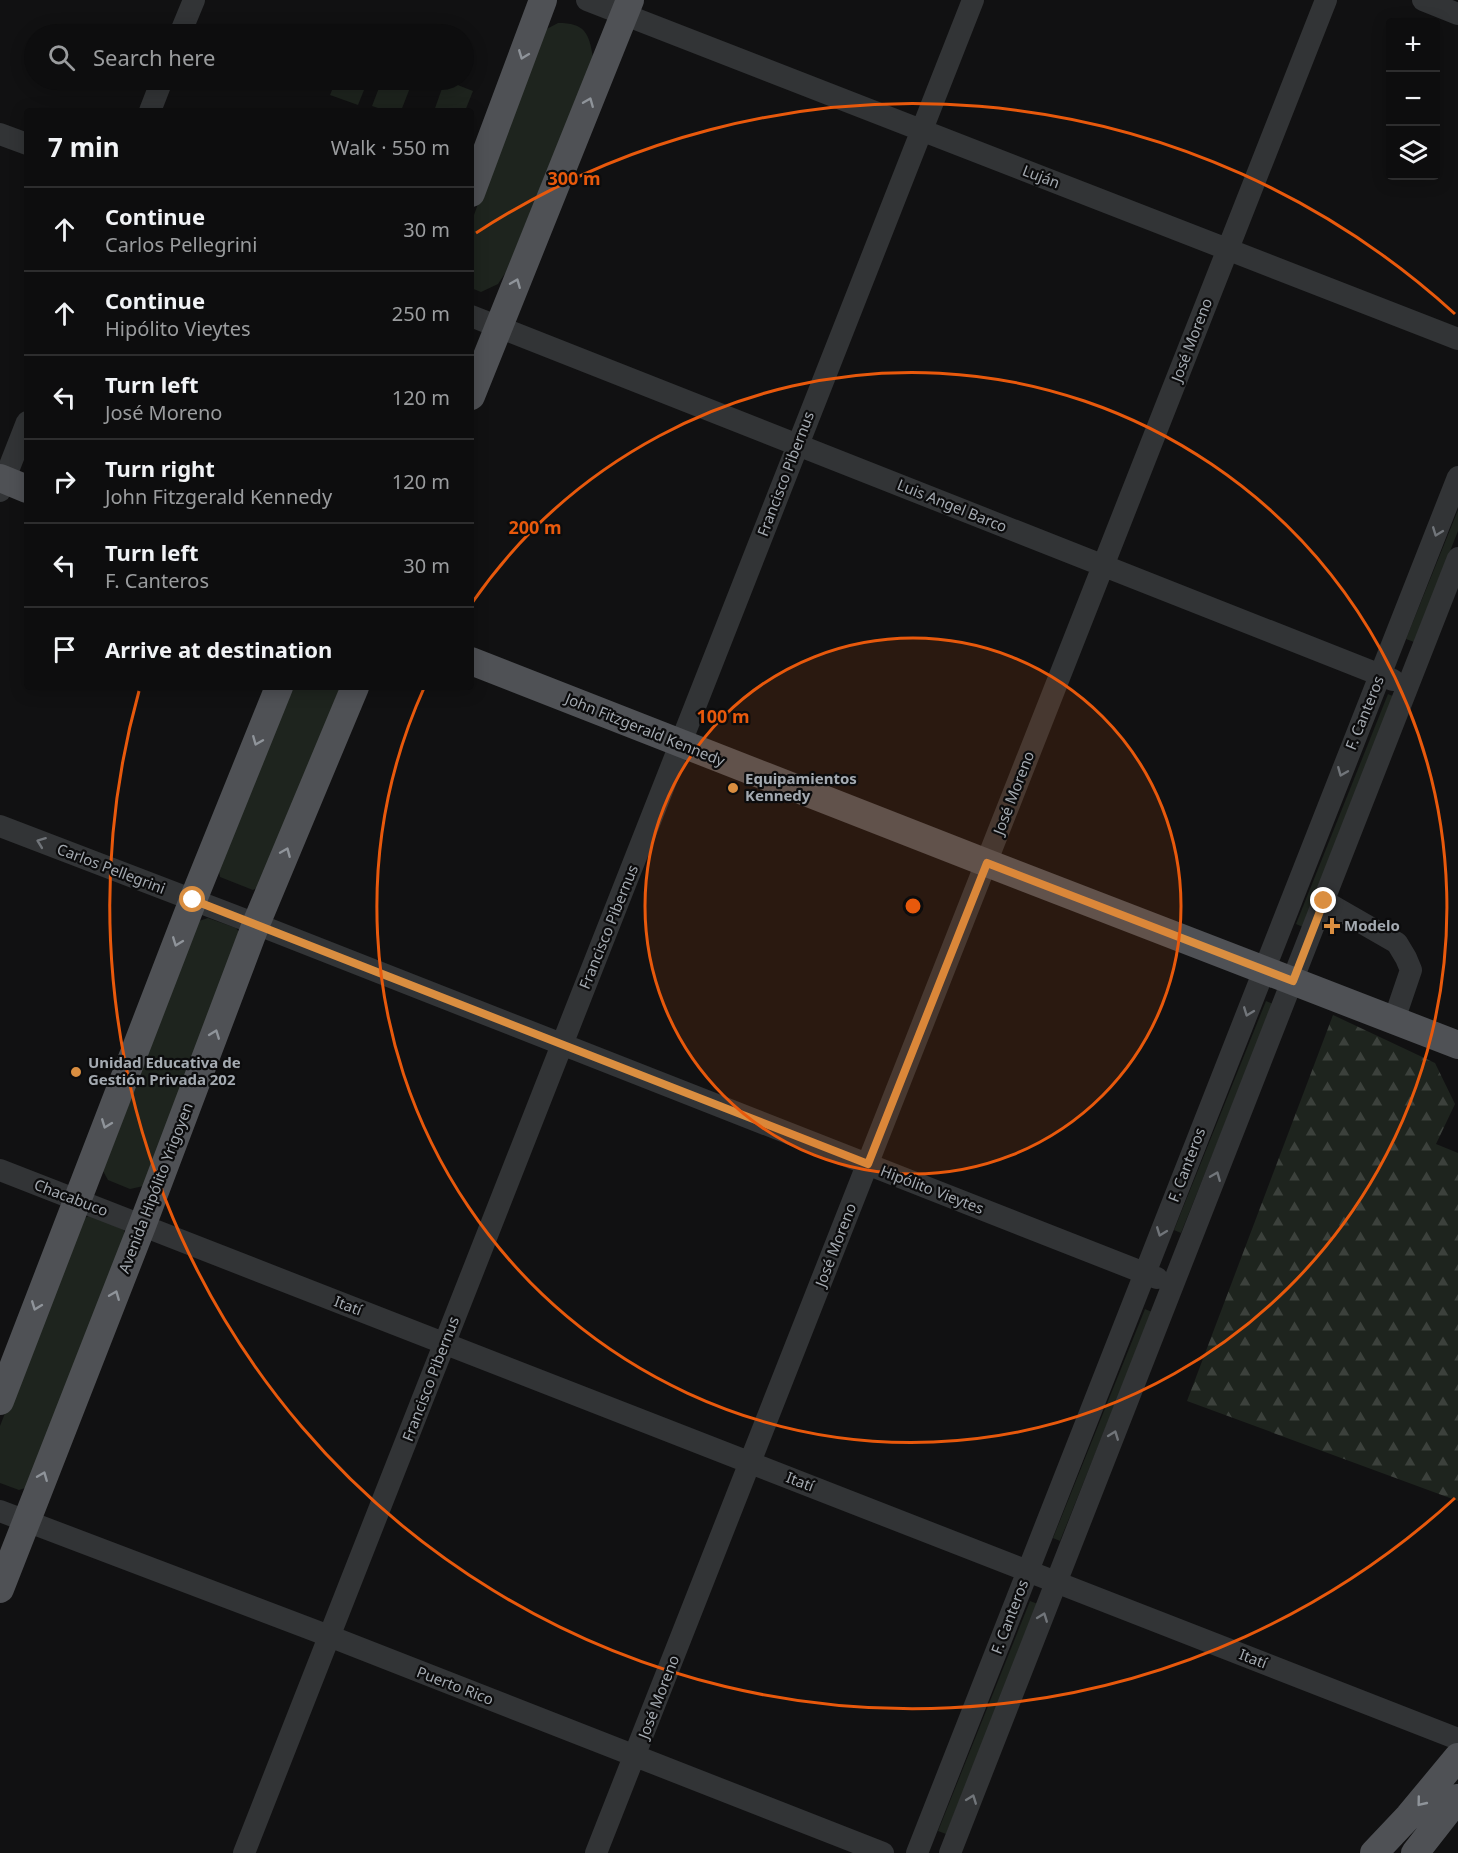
<!DOCTYPE html>
<html lang="en">
<head>
<meta charset="utf-8">
<style>
  :root { --surface:#0d0d0e; --page:#161617; --text:#f1f3f6; --muted:#9a9c9e; --line:#2d2d2e }
  body { margin:0; font-family:"Noto Sans",sans-serif; background:var(--page); color:var(--text) }
  .controls { position:absolute; right:18px; top:18px; display:grid; overflow:hidden; border-radius:6px; box-shadow:0 3px 15px #0003 }
  .controls button { width:54px; height:54px; display:grid; place-items:center; padding:0; border:0; border-bottom:2px solid var(--line); background:var(--surface); color:var(--text); font:30px sans-serif }
  .stop { position:absolute; width:18px; height:18px; margin:-14px; border:4px solid #da8e40; border-radius:50%; background:#fff }
  .stop.end { background:#da8e40; border-color:#fff; box-shadow:0 2px 6px #0008 }
  .list { margin:0; padding:0; list-style:none }
  h2 { display:flex; justify-content:space-between; align-items:center; height:78px; margin:0; padding:0 24px; font-size:26px }
  h2 small { font-size:20px; font-weight:400; color:var(--muted) }
  .list li { display:grid; grid-template-columns:39px 1fr auto; gap:18px; align-items:center; box-sizing:border-box; height:84px; padding:0 24px; border-top:2px solid var(--line) }
  .list b { display:block; font-size:22px; white-space:nowrap }
  .list p { margin:0; font-size:20px; white-space:nowrap; color:var(--muted) }
  .list em { font-size:20px; font-style:normal; color:var(--muted) }
  .icon { flex:none; width:33px; height:33px; fill:none; stroke:currentColor; stroke-width:2; stroke-linecap:round; stroke-linejoin:round }
  .map { position:relative; flex:none; width:1458px; height:1853px; overflow:hidden }
  .search { position:absolute; background:var(--surface); box-shadow:0 3px 15px #0003; left:24px; top:24px; width:450px; height:66px; display:flex; align-items:center; gap:15px; box-sizing:border-box; padding:0 21px; border-radius:33px; color:var(--muted); font-size:22px }
  .panel { position:absolute; background:var(--surface); box-shadow:0 3px 15px #0003; left:24px; top:108px; width:450px; height:582px; border-radius:6px }
  .map>svg:first-child { display:block }
  .green { fill:#1e241e }
  .forest { fill:url(#forest-firs) }
  .lines { fill:none; stroke-linecap:round; stroke-linejoin:round }
  .minor { stroke:#323436; stroke-width:22 }
  .major { stroke:#4f5155; stroke-width:28 }
  .oneway { stroke:#8f949a }
  .oneway2 { stroke:#71757a }
  .route { stroke:#da8e40; stroke-width:8 }
  .ring { fill:none; stroke:#e8590c; stroke-width:3 }
  .poi-dot { fill:#da8e40; stroke:#0c0c0d; stroke-width:2 }
  .labels { text-anchor:middle; stroke-width:4.5; stroke-linejoin:round; paint-order:stroke }
  .street-label { font-size:15px; fill:#a4aab1; stroke:#0c0c0d }
  .poi-label { font-size:15px; font-weight:bold; fill:#a4aab1; stroke:#0c0c0d; text-anchor:start }
  .centre { fill:#e8590c; stroke:#0c0c0d; stroke-width:3 }
  .ring-label { font-size:18px; text-anchor:middle; font-weight:bold; fill:#e8590c; stroke:#0c0c0d; stroke-width:4.5; stroke-linejoin:round; paint-order:stroke }
</style>
</head>
<body>
<div class="map">
<svg width="1458" height="1853" viewBox="0 0 1458 1853">
  <defs>
    <pattern id="forest-firs" width="22" height="20" patternUnits="userSpaceOnUse" patternTransform="scale(1.5)"><rect width="22" height="20" fill="#1e241e"/><path d="M5 1l3.5 6h-7zM16 11l3.5 6h-7z" fill="#3c413c"/></pattern>
  </defs>
  <rect width="100%" height="100%" fill="#111112"/>
  <path class="green" d="M558,23C585,23 589,33 593,57L506,272L498,284L481,292L471,288V223L541,32Z
    M336,80H368L358,105L330,95Z
    M382,80H413L401,111H387L372,106Z
    M445,80L473,91L465,111H434Z
    M1458,510V531L1414,642L1406,639Z
    M287,687H340L265,883L253,890L220,877L218,866Z
    M1388,694L1395,697L1303,927L1296,924Z
    M208,918L236,928L243,937L148,1185L130,1189L108,1180L103,1171L199,921Z
    M1266,1001L1273,1004L1181,1233L1174,1230Z
    M90,1215L124,1230L126,1243L31,1486L19,1490L0,1483V1426L79,1222Z
    M1145,1309L1152,1312L1060,1541L1053,1538Z
    M1030,1601L1038,1604L946,1834L938,1831Z"/>
  <path class="forest" d="M1333,1015L1435,1063L1455,1104L1436,1144L1458,1153V1501L1187,1401Z"/>
  <g class="lines">
    <path class="minor" d="M587,0L1458,339
      M1423,0L1458,14
      M180,34L194,0
      M150,111L162,80
      M0,134L27,144
      M471,316L1393,680
      M0,491L27,422
      M0,826L256,924L1157,1278
      M1324,901L1397,943L1406,958L1411,970L1394,1020
      M0,1170L1458,1739
      M0,1511L329,1636L883,1853
      M244,1853L973,0
      M596,1853L1326,0
      M917,1853L1458,477
      M950,1853L1458,558"/>
    <path class="major" d="M471,193L543,0
      M471,396L630,0
      M0,478L27,489
      M471,661L987,863L1458,1045
      M0,1401L193,900L279,687
      M0,1589L142,1226L256,924L355,687
      M1374,1853L1409,1816L1458,1757
      M1415,1853L1458,1798"/>
  </g>
  <defs><path id="oneway-chevron" d="M-2-3.5L2.5 0L-2 3.5" fill="none" stroke-width="1.6" stroke-linecap="round" stroke-linejoin="round" transform="scale(1.5)"/></defs>
  <g class="oneway">
    <use href="#oneway-chevron" transform="translate(523 55) rotate(111)"/>
    <use href="#oneway-chevron" transform="translate(589 102) rotate(-68)"/>
    <use href="#oneway-chevron" transform="translate(516 283) rotate(-68)"/>
    <use href="#oneway-chevron" transform="translate(257 741) rotate(112)"/>
    <use href="#oneway-chevron" transform="translate(286 852) rotate(-67)"/>
    <use href="#oneway-chevron" transform="translate(177 942) rotate(111)"/>
    <use href="#oneway-chevron" transform="translate(215 1034) rotate(-69)"/>
    <use href="#oneway-chevron" transform="translate(106 1124) rotate(111)"/>
    <use href="#oneway-chevron" transform="translate(115 1295) rotate(-68)"/>
    <use href="#oneway-chevron" transform="translate(36 1306) rotate(111)"/>
    <use href="#oneway-chevron" transform="translate(43 1476) rotate(-68)"/>
    <use href="#oneway-chevron" transform="translate(1421 1802) rotate(129)"/>
  </g>
  <g class="oneway2">
    <use href="#oneway-chevron" transform="translate(1437 532) rotate(111)"/>
    <use href="#oneway-chevron" transform="translate(1342 772) rotate(112)"/>
    <use href="#oneway-chevron" transform="translate(41 842) rotate(-159)"/>
    <use href="#oneway-chevron" transform="translate(1248 1012) rotate(111)"/>
    <use href="#oneway-chevron" transform="translate(1216 1176) rotate(-68)"/>
    <use href="#oneway-chevron" transform="translate(1161 1232) rotate(111)"/>
    <use href="#oneway-chevron" transform="translate(1114 1435) rotate(-69)"/>
    <use href="#oneway-chevron" transform="translate(1043 1617) rotate(-69)"/>
    <use href="#oneway-chevron" transform="translate(972 1799) rotate(-69)"/>
  </g>
  <g class="lines">
    <path class="route" d="M193,900L868,1164L987,863L1293,981L1324,901"/>
  </g>
  <circle cx="913" cy="906" r="268" fill="#e8590c" fill-opacity=".12"/>
  <g class="ring">
    <circle cx="913" cy="906" r="268"/>
    <path d="M472 603A535 535 0 1 1 424 688"/>
    <path d="M1455 1498A803 803 0 0 1 139 691M476 233A803 803 0 0 1 1455 314"/>
  </g>
  <g class="poi-dot">
    <circle cx="733" cy="788" r="6"/>
    <path d="M1329 917h6v6h6v6h-6v6h-6v-6h-6v-6h6z"/>
    <circle cx="76" cy="1072" r="6"/>
  </g>
  <g class="labels">
    <g class="street-label">
      <text transform="translate(1041 177) rotate(21)" y="5">Luján</text>
      <text transform="translate(1192 340) rotate(-69)" y="5">José Moreno</text>
      <text transform="translate(786 474) rotate(-69)" y="5">Francisco Pibernus</text>
      <text transform="translate(952 506) rotate(22)" y="5">Luis Angel Barco</text>
      <text transform="translate(1365 713) rotate(-68)" y="5">F. Canteros</text>
      <text transform="translate(645 730) rotate(22)" y="5">John Fitzgerald Kennedy</text>
      <text transform="translate(1014 793) rotate(-69)" y="5">José Moreno</text>
      <text transform="translate(111 869) rotate(21)" y="5">Carlos Pellegrini</text>
      <text transform="translate(609 927) rotate(-68)" y="5">Francisco Pibernus</text>
      <text transform="translate(1187 1165) rotate(-69)" y="5">F. Canteros</text>
      <text transform="translate(156 1188) rotate(-69)" y="5">Avenida Hipólito Yrigoyen</text>
      <text transform="translate(932 1190) rotate(21)" y="5">Hipólito Vieytes</text>
      <text transform="translate(71 1198) rotate(21)" y="5">Chacabuco</text>
      <text transform="translate(836 1245) rotate(-69)" y="5">José Moreno</text>
      <text transform="translate(348 1306) rotate(21)" y="5">Itatí</text>
      <text transform="translate(431 1379) rotate(-69)" y="5">Francisco Pibernus</text>
      <text transform="translate(800 1482) rotate(21)" y="5">Itatí</text>
      <text transform="translate(1010 1617) rotate(-69)" y="5">F. Canteros</text>
      <text transform="translate(1253 1659) rotate(21)" y="5">Itatí</text>
      <text transform="translate(455 1686) rotate(21)" y="5">Puerto Rico</text>
      <text transform="translate(659 1697) rotate(-69)" y="5">José Moreno</text>
    </g>
    <g class="poi-label">
      <text x="745" y="784">Equipamientos<tspan x="745" dy="17">Kennedy</tspan></text>
      <text x="1344" y="931">Modelo</text>
      <text x="88" y="1068">Unidad Educativa de<tspan x="88" dy="17">Gestión Privada 202</tspan></text>
    </g>
  </g>
  <circle cx="913" cy="906" r="9" class="centre"/>
  <g class="ring-label">
    <text x="574" y="185">300 m</text>
    <text x="535" y="534">200 m</text>
    <text x="723" y="723">100 m</text>
  </g>
</svg>
<div class="controls">
<button>+</button>
<button>−</button>
<button><svg class="icon" aria-label="layers" viewBox="0 0 24 24"><path d="M12 4l9 5-9 5-9-5zM3 14l9 5 9-5"/></svg></button>
</div>
<div class="stop" style="left:193px;top:900px"></div>
<div class="stop end" style="left:1324px;top:901px"></div>
<div class="search"><svg class="icon" aria-label="search" viewBox="0 0 24 24"><circle cx="10" cy="10" r="6"/><path d="M15 15l6 6"/></svg>Search here</div>
<section class="panel">
<h2>7 min<small>Walk · 550 m</small></h2>
<ul class="list">
<li><svg class="icon" aria-label="ahead" viewBox="0 0 24 24"><path d="M12 20V5M6 11l6-6 6 6"/></svg><div><b>Continue</b><p>Carlos Pellegrini</p></div><em>30 m</em></li>
<li><svg class="icon" aria-label="ahead" viewBox="0 0 24 24"><path d="M12 20V5M6 11l6-6 6 6"/></svg><div><b>Continue</b><p>Hipólito Vieytes</p></div><em>250 m</em></li>
<li><svg class="icon" aria-label="left" viewBox="0 0 24 24"><path d="M17 20v-9H6M10 6l-5 5 5 5"/></svg><div><b>Turn left</b><p>José Moreno</p></div><em>120 m</em></li>
<li><svg class="icon" aria-label="right" viewBox="0 0 24 24"><path d="M7 20v-9h11M14 6l5 5-5 5"/></svg><div><b>Turn right</b><p>John Fitzgerald Kennedy</p></div><em>120 m</em></li>
<li><svg class="icon" aria-label="left" viewBox="0 0 24 24"><path d="M17 20v-9H6M10 6l-5 5 5 5"/></svg><div><b>Turn left</b><p>F. Canteros</p></div><em>30 m</em></li>
<li><svg class="icon" aria-label="arrive" viewBox="0 0 24 24"><path d="M6 21V4h12l-3 4 3 4H6"/></svg><div><b>Arrive at destination</b></div></li>
</ul>
</section>
</div>
</body>
</html>
